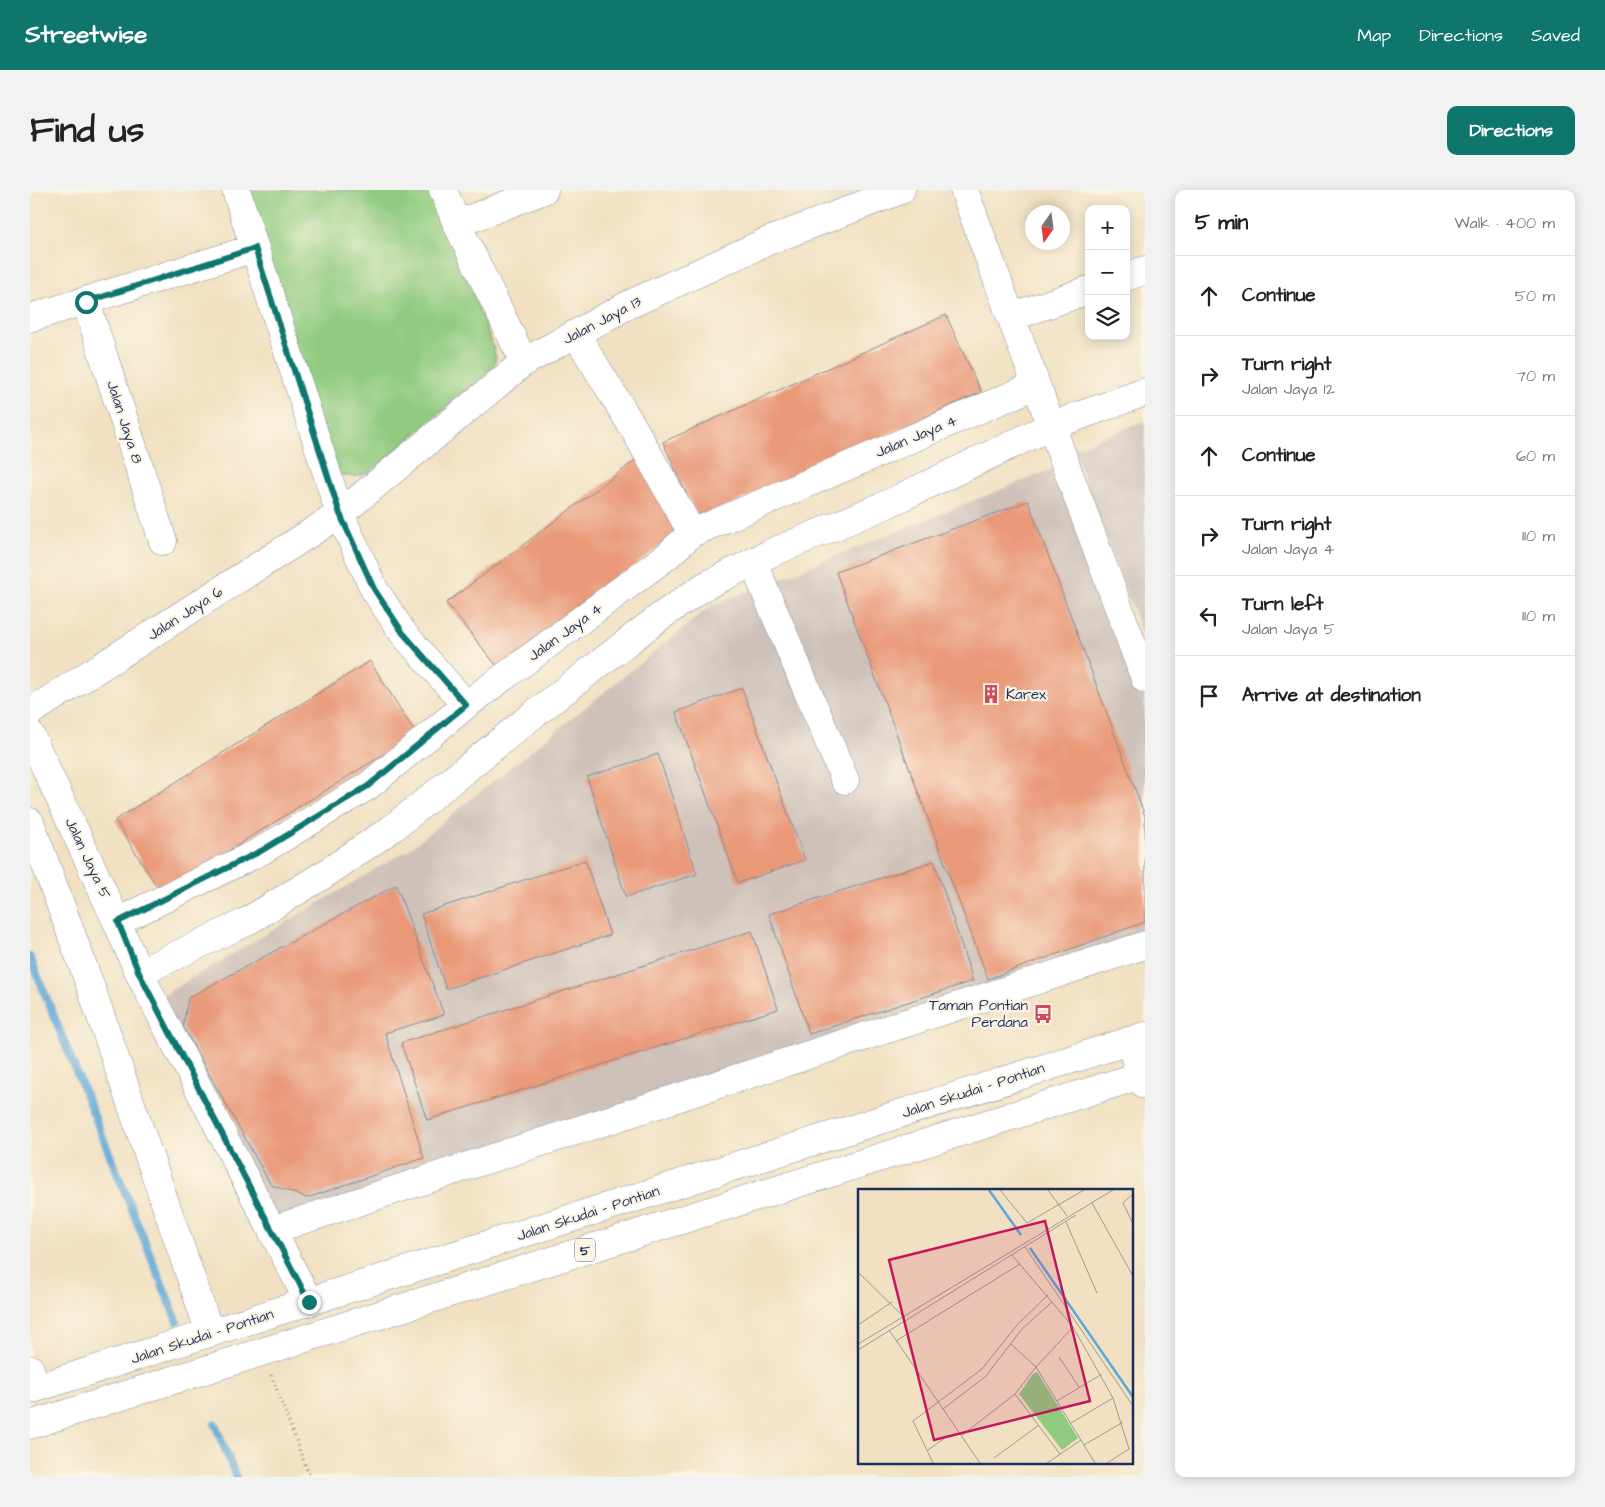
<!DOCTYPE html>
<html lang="en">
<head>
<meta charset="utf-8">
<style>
  :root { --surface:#fff; --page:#f2f2f2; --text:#222; --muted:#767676; --line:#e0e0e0; --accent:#0f766e }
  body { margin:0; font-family:"Architects Daughter",sans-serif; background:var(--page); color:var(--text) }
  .controls { position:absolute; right:15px; top:15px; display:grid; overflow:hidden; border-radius:10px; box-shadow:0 2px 12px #0003 }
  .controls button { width:45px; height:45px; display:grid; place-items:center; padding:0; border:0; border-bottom:1px solid var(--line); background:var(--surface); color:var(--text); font:25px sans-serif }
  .compass { position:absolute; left:995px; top:15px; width:45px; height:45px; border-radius:50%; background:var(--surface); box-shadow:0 2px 12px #0003; rotate:194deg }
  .stop { position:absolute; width:15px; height:15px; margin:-11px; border:4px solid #0f766e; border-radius:50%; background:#fff }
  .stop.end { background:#0f766e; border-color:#fff; box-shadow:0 1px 5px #0008 }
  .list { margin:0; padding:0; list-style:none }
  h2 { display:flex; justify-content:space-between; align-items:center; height:65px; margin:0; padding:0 20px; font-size:21px }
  h2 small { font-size:16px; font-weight:400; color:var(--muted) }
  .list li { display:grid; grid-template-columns:32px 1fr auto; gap:15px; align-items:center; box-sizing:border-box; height:80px; padding:0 20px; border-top:1px solid var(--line) }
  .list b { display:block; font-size:19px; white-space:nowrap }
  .list p { margin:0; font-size:16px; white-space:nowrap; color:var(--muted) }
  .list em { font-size:16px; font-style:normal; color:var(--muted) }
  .icon { flex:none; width:28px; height:28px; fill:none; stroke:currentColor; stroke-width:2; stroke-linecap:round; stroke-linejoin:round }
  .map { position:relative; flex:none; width:1115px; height:1287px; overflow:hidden; border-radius:10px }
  header { display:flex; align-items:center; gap:30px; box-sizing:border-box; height:70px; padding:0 25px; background:var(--accent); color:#fff }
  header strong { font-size:24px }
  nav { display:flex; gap:28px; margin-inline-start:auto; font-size:18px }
  .intro { display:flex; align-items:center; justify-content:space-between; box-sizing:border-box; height:120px; padding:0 30px }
  h1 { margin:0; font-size:35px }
  .button { padding:12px 22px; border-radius:10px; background:var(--accent); color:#fff; font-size:18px; font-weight:700 }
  main { display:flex; gap:30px; padding:0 30px }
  aside { flex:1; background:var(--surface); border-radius:10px; box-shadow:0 2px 12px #0003 }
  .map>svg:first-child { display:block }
  .industrial { fill:#cec1b9 }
  .green { fill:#90cb7f; stroke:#567d6e }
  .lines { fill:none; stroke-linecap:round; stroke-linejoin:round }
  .stream { stroke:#5fa7d6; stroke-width:8 }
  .building { fill:#e99978 }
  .minor-casing { stroke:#868890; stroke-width:29 }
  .highway-casing { stroke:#868890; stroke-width:29 }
  .path { stroke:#868890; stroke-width:3; stroke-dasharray:1 4; stroke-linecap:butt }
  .minor { stroke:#fff; stroke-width:28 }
  .highway { stroke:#fff; stroke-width:28 }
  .route { stroke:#0f766e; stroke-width:6 }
  .labels { text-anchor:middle; stroke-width:4.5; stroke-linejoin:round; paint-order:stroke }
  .shield { fill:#fcf5e5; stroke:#5e6a86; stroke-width:1 }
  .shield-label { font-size:14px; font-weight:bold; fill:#1b2f5e }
  .street-label { font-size:15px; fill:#1b2f5e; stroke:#fcf5e5 }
  .poi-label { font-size:15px; fill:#1b2f5e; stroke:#fcf5e5; text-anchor:start }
  .inset-river { fill:none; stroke:#5fa7d6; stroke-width:2.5 }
  .inset-road { fill:none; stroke:#9b9a9a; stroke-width:1 }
  .view { fill:#c2185b; fill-opacity:0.15; stroke:#c2185b; stroke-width:2.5 }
  .inset-edge { fill:none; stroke:#1b2f5e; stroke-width:2.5 }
</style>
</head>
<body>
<header>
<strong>Streetwise</strong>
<nav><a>Map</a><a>Directions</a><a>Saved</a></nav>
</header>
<div class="intro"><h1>Find us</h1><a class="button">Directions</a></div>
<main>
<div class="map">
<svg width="1115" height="1287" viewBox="0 0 1115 1287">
  <rect width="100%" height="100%" fill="#fcf5e5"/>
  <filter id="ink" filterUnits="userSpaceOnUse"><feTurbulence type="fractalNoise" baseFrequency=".02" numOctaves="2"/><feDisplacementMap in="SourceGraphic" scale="10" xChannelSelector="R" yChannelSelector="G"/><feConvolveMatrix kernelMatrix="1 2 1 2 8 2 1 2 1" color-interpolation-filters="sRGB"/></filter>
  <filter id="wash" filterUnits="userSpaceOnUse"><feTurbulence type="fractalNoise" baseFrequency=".0096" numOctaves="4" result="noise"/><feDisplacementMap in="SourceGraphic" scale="20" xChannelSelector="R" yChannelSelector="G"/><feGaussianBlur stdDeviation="1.12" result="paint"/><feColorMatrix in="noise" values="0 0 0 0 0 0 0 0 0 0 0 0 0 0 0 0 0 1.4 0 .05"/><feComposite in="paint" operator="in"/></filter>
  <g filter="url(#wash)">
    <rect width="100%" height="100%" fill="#f1e1c2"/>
    <path class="industrial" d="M1115,231V452L1043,259Z
      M1030,276L1115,509V744L246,1030L130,807L378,660L681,416Z"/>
    <path class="green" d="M215,0H402L463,156L466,168L463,178L340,282C326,287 322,289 307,283Z"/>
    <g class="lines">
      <path class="stream" d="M0,767L147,1131
        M185,1234L206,1287"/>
    </g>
    <g id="blocks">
      <path class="building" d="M916,125L951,202L668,329L633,252Z
        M607,269L649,341L471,481L416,413Z
        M998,311L1115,626V732L958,789L806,382Z
        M340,471L386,544L131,703L85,630Z
        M712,498L775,670L708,693L646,522Z
        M628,564L667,684L596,707L557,587Z
        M555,670L580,745L416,799L391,724Z
        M904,671L943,791L779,844L739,724Z
        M366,695L414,825L355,843L394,968L277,1008L241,995L153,837L158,808Z
        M722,741L748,819L397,930L371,853Z"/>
    </g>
  </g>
  <g filter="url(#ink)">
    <use href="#blocks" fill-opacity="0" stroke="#868890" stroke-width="1"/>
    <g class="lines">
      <g class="minor-casing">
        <path id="minor" d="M206,0L310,324L344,399L373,443L436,515
          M413,0L427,34L494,172
          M934,0L1115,489
          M427,34L514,0
          M1096,87L1115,80
          M56,112L133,351
          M981,127L1059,100
          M0,128L225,58
          M546,144L604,239L662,343
          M723,372L815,590
          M0,522L310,324L494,172L598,115L736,52L871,0
          M0,544L87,732L109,783L279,1112
          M0,632L60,795L180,1143
          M87,732L231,661L338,596L436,515L637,366L662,343L1006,195
          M109,783L216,732L295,684L364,637L503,525L631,426L675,396L741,363L853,316L1021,236L1115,202
          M1099,851L1115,895
          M242,1040L1115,755
          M0,1179L6,1198"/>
      </g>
      <g class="highway-casing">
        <path id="highway" d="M0,1200L1115,846
          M0,1235L1115,884"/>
      </g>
      <path class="path" d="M241,1185L280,1287"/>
      <use href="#minor" class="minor"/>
      <use href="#highway" class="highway"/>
    </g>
  </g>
  <g class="lines" filter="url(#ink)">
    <path class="route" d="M56,112L225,58L310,324L344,399L373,443L436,515L338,596L231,661L88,732L109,783L279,1112"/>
  </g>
  <defs>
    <g id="building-bare" transform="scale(1.5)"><path d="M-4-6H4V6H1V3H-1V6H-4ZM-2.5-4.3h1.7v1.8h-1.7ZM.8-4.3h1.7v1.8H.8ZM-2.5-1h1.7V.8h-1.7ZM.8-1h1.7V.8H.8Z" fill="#d1495b" stroke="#fcf5e5" stroke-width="2.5" paint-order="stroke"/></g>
    <g id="bus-bare" transform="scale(1.5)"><path d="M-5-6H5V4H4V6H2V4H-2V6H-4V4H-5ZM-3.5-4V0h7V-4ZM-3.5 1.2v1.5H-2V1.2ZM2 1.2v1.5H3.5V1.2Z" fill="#d1495b" stroke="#fcf5e5" stroke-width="2.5" paint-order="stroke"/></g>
  </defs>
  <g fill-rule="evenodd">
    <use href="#building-bare" x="961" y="504"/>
    <use href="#bus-bare" x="1013" y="824"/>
  </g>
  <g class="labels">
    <rect class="shield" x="545" y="1048.5" width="20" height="23" rx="4"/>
    <g class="shield-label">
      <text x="555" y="1065">5</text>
    </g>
    <g class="street-label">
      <text transform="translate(572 130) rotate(-28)" y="5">Jalan Jaya 13</text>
      <text transform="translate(95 232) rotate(72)" y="5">Jalan Jaya 8</text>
      <text transform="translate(886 246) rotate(-23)" y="5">Jalan Jaya 4</text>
      <text transform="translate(155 423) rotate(-33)" y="5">Jalan Jaya 6</text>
      <text transform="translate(535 442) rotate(-36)" y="5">Jalan Jaya 4</text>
      <text transform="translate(58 668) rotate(65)" y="5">Jalan Jaya 5</text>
      <text transform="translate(943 900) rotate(-18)" y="5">Jalan Skudai - Pontian</text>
      <text transform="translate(558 1023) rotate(-18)" y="5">Jalan Skudai - Pontian</text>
      <text transform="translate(172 1146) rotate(-18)" y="5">Jalan Skudai - Pontian</text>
    </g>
    <g class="poi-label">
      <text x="976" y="509">Karex</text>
      <text x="998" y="820" text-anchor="end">Taman Pontian<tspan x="998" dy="17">Perdana</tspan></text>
    </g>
  </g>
  <g transform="translate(828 999)">
    <rect width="275" height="275" fill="#f1e1c2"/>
    <path d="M179,183L220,249L204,261L161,205L175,185Z" fill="#90cb7f"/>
    <path class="inset-river" d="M131,1L163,46M172,59L275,208"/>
    <path class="inset-road" d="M142,1L169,34L226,1M190,1L209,27M275,5L265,14L275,35M234,14L275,87M208,33L239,104M167,58L275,217M154,66L215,138L255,209L271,260L249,274M0,83L47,129M0,136L34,113M31,141L122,274M38,152L162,75M0,155L255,1M153,155L178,178L237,274M0,161L218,26M201,168L221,198M157,205L202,265M199,212L244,185M85,220L128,187L164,140L194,113M213,234L255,209M103,247L157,205L178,178L215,138M226,256L265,233M70,261L87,249M136,269L181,236M75,274L55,232L124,180L159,136L190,106M189,274L223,251"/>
    <path class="view" d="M187,32L232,212L76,251L31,71Z"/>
    <rect width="275" height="275" class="inset-edge"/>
  </g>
</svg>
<div class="controls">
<button>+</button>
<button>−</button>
<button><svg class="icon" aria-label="layers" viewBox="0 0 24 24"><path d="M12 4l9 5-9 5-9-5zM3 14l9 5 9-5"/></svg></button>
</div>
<svg class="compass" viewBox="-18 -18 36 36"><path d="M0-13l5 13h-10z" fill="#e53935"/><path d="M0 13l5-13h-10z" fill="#767676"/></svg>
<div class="stop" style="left:56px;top:112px"></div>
<div class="stop end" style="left:279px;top:1112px"></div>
</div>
<aside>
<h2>5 min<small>Walk · 400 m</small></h2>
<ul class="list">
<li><svg class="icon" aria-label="ahead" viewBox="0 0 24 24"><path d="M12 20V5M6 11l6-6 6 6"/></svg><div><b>Continue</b></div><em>50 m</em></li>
<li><svg class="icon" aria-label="right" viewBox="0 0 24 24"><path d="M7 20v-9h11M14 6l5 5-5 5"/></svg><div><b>Turn right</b><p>Jalan Jaya 12</p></div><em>70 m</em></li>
<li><svg class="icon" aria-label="ahead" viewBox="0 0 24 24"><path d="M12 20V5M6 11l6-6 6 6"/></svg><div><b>Continue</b></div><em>60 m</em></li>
<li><svg class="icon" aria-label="right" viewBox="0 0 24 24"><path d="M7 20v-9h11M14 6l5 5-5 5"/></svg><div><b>Turn right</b><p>Jalan Jaya 4</p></div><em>110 m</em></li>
<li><svg class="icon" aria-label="left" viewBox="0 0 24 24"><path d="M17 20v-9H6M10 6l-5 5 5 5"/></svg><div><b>Turn left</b><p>Jalan Jaya 5</p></div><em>110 m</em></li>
<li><svg class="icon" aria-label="arrive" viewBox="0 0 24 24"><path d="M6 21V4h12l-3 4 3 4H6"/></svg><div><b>Arrive at destination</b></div></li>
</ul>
</aside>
</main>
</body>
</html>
